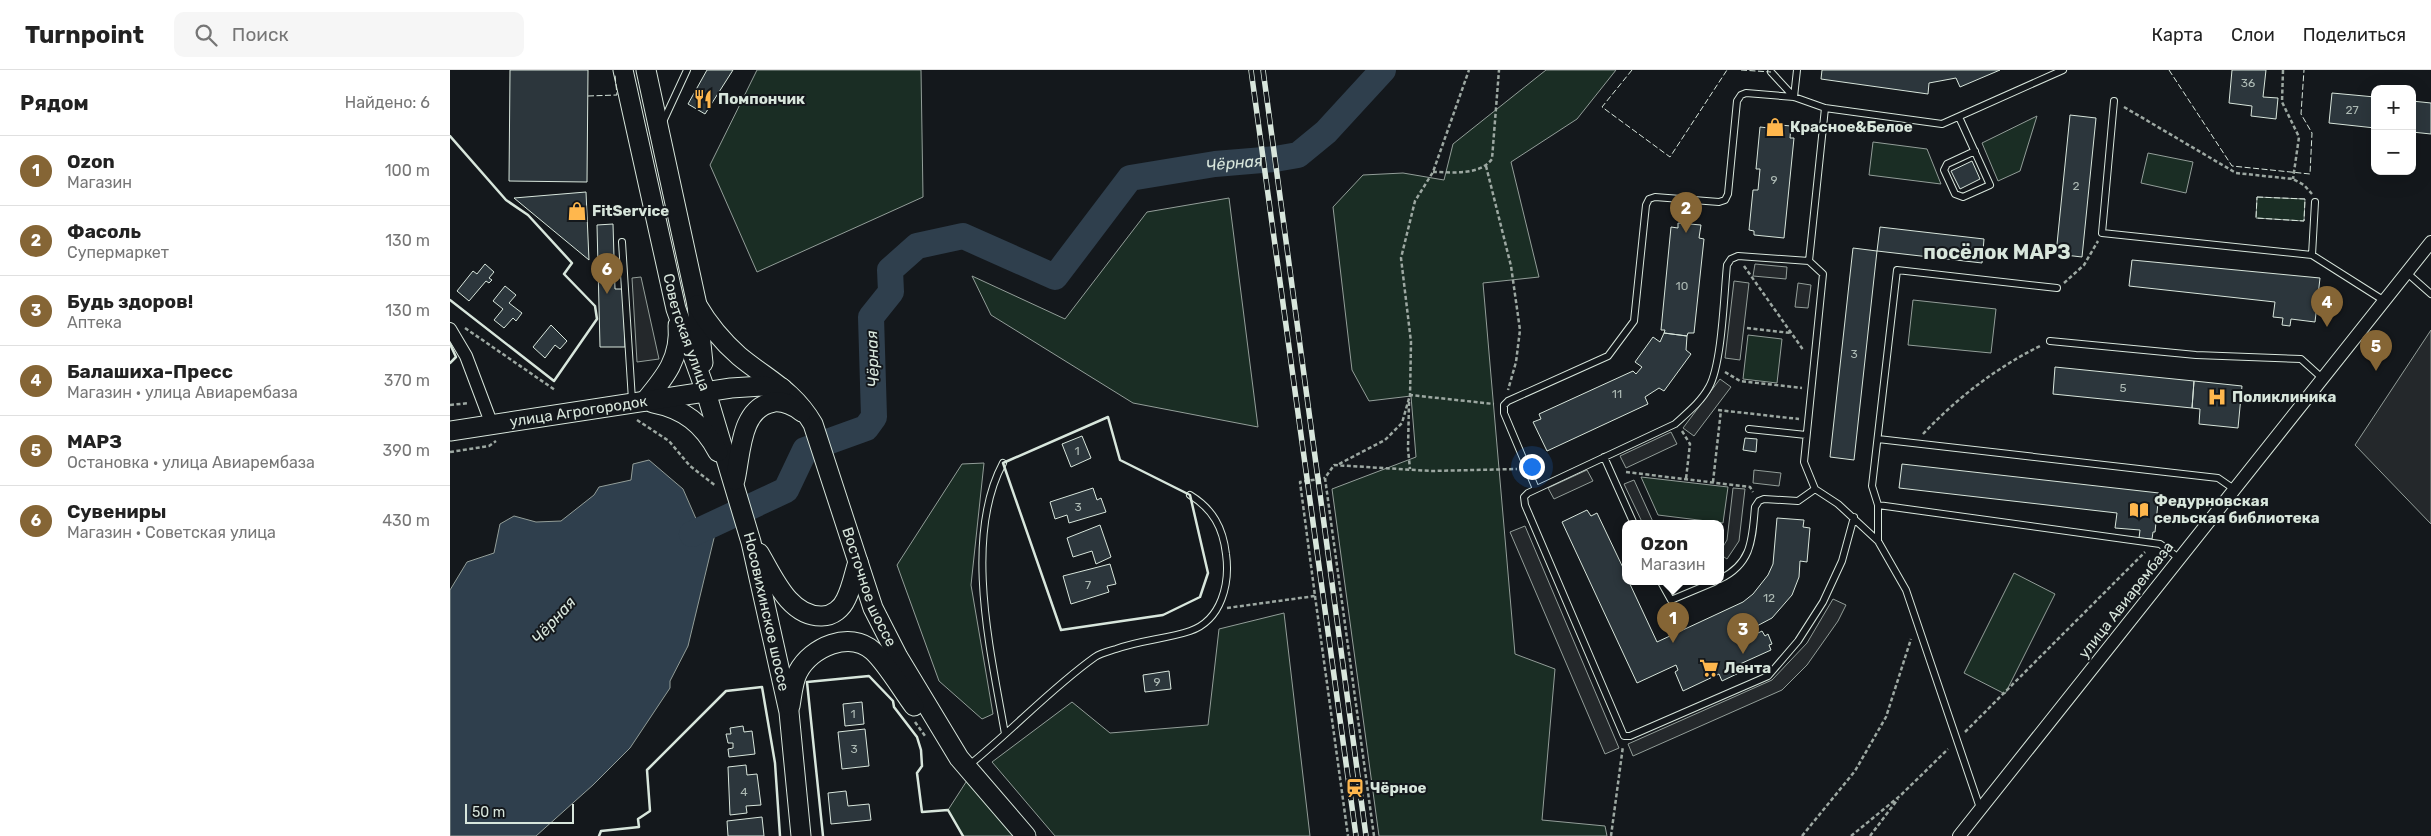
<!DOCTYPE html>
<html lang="ru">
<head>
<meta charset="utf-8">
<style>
  :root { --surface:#fff; --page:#f6f6f6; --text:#222; --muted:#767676; --line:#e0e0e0; --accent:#856535 }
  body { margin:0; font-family:Rubik,sans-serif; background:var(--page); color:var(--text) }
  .controls { position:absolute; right:15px; top:15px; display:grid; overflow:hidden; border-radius:10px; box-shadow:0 5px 20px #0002 }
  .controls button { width:45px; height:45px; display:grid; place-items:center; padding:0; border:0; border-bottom:1px solid var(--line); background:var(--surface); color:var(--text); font:25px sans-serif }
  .scale { position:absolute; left:15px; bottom:12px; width:109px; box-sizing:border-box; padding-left:5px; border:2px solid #d8e6dc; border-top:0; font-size:14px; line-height:18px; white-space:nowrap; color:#d8e6dc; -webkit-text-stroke:4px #14181c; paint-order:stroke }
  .you { position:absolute; left:1081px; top:396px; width:18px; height:18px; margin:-12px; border:4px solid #fff; border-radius:50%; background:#1a73e8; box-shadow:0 0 0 8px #1a73e833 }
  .badge { display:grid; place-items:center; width:32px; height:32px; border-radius:50%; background:var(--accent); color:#fff; font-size:16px; font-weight:700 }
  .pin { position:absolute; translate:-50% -41px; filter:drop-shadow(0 1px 2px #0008) }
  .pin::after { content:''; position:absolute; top:26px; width:18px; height:15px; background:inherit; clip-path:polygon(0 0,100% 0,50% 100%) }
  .popup { position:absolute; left:1172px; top:450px; width:102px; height:65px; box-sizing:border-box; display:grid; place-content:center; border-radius:10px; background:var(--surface); filter:drop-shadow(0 1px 4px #0005); font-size:16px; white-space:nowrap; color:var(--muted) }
  .popup b { font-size:19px; color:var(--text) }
  .popup::after { content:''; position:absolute; left:50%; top:100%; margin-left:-10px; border:10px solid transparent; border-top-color:var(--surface) }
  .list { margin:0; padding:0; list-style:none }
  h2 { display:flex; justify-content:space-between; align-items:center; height:65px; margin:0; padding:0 20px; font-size:21px }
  h2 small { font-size:16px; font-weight:400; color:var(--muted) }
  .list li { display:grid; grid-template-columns:32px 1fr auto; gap:15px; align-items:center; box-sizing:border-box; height:70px; padding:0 20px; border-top:1px solid var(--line) }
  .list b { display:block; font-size:19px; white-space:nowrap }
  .list p { margin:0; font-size:16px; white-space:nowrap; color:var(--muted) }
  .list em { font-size:16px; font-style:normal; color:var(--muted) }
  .icon { flex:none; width:28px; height:28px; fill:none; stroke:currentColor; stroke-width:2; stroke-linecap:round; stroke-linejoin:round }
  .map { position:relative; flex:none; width:1981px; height:766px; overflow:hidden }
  header { display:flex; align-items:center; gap:30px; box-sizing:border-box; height:70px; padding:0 25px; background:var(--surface); border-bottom:1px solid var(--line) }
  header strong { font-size:24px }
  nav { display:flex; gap:28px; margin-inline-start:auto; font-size:18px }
  .search { width:350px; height:45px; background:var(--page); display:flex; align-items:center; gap:12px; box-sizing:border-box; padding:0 18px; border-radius:10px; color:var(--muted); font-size:19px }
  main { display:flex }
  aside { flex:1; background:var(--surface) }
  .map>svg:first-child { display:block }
  .green { fill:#1a2d24; stroke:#939e99 }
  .parking { fill:#24282b; stroke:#939e99 }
  .water { fill:#2f3f4d; stroke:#939e99 }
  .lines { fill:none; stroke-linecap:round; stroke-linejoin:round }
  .river { stroke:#2f3f4d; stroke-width:26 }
  .building { fill:#2c363c; stroke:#d8e6dc }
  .lane-casing { stroke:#d8e6dc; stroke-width:8 }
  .street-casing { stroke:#d8e6dc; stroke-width:14 }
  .secondary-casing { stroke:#d8e6dc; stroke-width:21 }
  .path { stroke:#9da8a2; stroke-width:2.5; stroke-dasharray:4 2.5; stroke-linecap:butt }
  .lane { stroke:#14181c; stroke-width:6 }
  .street { stroke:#14181c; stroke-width:12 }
  .secondary { stroke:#14181c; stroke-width:19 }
  .rail-casing { stroke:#d8e6dc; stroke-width:5.5 }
  .rail { stroke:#14181c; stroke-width:4; stroke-dasharray:11; stroke-linecap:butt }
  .fence { stroke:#d8e6dc; stroke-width:1; stroke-dasharray:6 2.5; stroke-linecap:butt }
  .wall { stroke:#d8e6dc; stroke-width:2.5 }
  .labels { text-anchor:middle; stroke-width:4; stroke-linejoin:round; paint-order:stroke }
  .number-label { font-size:12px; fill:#adbab4 }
  .poi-label { font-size:15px; font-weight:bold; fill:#d8e6dc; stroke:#14181c; text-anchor:start }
  .street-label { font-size:15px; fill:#d8e6dc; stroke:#14181c }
  .water-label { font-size:16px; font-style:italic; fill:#d8e6dc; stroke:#14181c }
  .district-label { font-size:20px; font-weight:bold; fill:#d8e6dc; stroke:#14181c }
</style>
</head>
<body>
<header>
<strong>Turnpoint</strong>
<div class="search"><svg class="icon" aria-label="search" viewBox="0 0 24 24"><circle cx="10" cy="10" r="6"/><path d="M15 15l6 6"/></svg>Поиск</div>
<nav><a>Карта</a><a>Слои</a><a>Поделиться</a></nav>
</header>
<main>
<aside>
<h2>Рядом<small>Найдено: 6</small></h2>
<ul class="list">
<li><span class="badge">1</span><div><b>Ozon</b><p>Магазин</p></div><em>100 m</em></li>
<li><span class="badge">2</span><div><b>Фасоль</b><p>Супермаркет</p></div><em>130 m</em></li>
<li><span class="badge">3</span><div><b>Будь здоров!</b><p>Аптека</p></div><em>130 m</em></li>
<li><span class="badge">4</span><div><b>Балашиха-Пресс</b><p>Магазин · улица Авиарембаза</p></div><em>370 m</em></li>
<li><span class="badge">5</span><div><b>МАРЗ</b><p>Остановка · улица Авиарембаза</p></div><em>390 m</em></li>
<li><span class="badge">6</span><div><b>Сувениры</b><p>Магазин · Советская улица</p></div><em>430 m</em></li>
</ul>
</aside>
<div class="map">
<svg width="1981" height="766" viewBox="0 0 1981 766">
  <rect width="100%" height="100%" fill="#14181c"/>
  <path class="green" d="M307,0H471L473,127L307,202L260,95Z
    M1096,0H1166L1127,49L1061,92L1089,207L1033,213L1065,584L1105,599L1092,750L1155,756L1157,766H929L882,419L966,387L961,326L919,331L902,300L883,137L913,105L953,103L994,110L1003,74Z
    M1587,46L1570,101L1548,111L1532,73Z
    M1423,72L1477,79L1491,114L1419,105Z
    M1698,83L1743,92L1736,123L1691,113Z
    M1807,127L1855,129L1854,151L1806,148Z
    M779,128L808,357L683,333L541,245L522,206L615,249L697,142Z
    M1463,230L1546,239L1541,283L1458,275Z
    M1298,265L1332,269L1327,313L1293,309Z
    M534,393L521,515L543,644L532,649L489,611L447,495L512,394Z
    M1191,407L1278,417L1273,453L1208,445Z
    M1564,503L1605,524L1555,624L1514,603Z
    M834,543L860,766H605L542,692L622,632L660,663L758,655L769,559Z
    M518,709L566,766H513L498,740Z"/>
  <path class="parking" d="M1305,194L1337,197L1336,209L1303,206Z
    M191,207L209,289L187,292L182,208Z
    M1284,211L1299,213L1290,290L1275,288Z
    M1348,213L1361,215L1358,238L1345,237Z
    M1981,260V454L1905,375Z
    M1270,309L1281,317L1244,366L1233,358Z
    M1221,362L1227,374L1176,398L1170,386Z
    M1137,400L1143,411L1104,429L1098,418Z
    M1304,400L1331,403L1329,416L1303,413Z
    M1184,410L1204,454H1193L1174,414Z
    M1283,418L1295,419L1289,471L1277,489L1271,485V480L1277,470Z
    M1075,456L1169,678L1155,684L1060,462Z
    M1383,529L1396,535L1388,551L1357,595L1332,620L1183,686L1178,674L1322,610L1357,573Z"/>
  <path class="water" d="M199,390L233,419L247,451L258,444L273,448L265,464L238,576L220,611V618L180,678L143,715L86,766H0V520L17,492L44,483L50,454L64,446L86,452L111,451L144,425L149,417L181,410L183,394Z"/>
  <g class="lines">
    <path class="river" id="s1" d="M242,464L336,420L355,380L416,358L424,347L421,247L441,222L440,200L467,176L513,166L605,207L680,108L765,94L825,89L848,85L876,62L933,0"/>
  </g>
  <path class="building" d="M60,0H138L137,112L59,111Z
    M257,0H283L255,44L238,34Z
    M1372,0H1550L1510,17L1506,8L1479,13L1478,24L1371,9Z
    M1782,0H1816L1813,27L1828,28L1826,49L1801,46L1802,36L1779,33Z
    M1882,23L1925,27V58L1879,53Z
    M1962,31L1981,33V64L1962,62Z
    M1620,45L1646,48L1632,187L1606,184Z
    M1320,54L1341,56L1340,68H1344L1334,168L1304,165V161L1299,160L1303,120H1308L1310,99H1306L1310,57L1319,58Z
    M1522,91L1530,109L1510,119L1501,101Z
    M136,122L139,190L64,128Z
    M1228,153L1251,155L1249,168L1254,169L1244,263H1238L1237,266L1214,263L1215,260H1211L1221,157L1228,158Z
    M163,154L165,219H173L175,277H150L147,155Z
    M1430,157L1534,169L1532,193L1427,181Z
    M1403,178L1427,181L1404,390L1380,387Z
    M1682,190L1870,208L1865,252L1841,249L1840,256L1832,255L1833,248L1823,247L1825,232L1679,216Z
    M35,194L44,202L39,208L42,210L39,213L36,211L19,231L7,221L23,201L27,204Z
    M55,216L66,225L59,233L72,243L66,251L63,248L54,258L44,250L53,239L43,231Z
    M101,255L117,271L110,279L105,275L95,288L83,277Z
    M1214,263L1237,266L1236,280L1241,284L1214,321L1209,318L1195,327L1198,334L1097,381L1083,352L1091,349L1089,344L1183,301L1186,304L1192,297L1185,292L1203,267L1210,272Z
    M1605,297L1744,311L1742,338L1603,324Z
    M1744,311L1792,316L1788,358L1749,354L1750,339L1742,338Z
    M632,366L641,388L621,397L612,374Z
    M1295,368L1307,369L1306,382L1293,380Z
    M1452,394L1709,423L1705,462H1703L1702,469L1689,468L1690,460L1665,458L1667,443L1449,418Z
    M643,418L647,430L651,428L656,442L619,453L617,445L605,449L600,432Z
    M1137,440L1141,446L1147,443L1176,504V512H1179L1207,572L1293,532L1303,524L1318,505L1323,494L1327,448L1354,450L1353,457L1360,458L1357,492L1350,491L1349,507L1342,525L1322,548L1305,557L1308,563L1312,561L1315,566L1318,564L1322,574L1319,575L1321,580L1290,594L1293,601L1272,611L1269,604L1233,621L1225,602L1228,600L1226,595L1187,613L1112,452Z
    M650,455L661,487L646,494L642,481L623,487L617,468Z
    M660,494L666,514L657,516L659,522L621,534L613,506Z
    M719,601L721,619L695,622L693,605Z
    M412,632L414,654L395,656L393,634Z
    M293,656L294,662L302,661L305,684L279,687L278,679L283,678V673H278L276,664H281L280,658Z
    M415,659L419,696L392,699L388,662Z
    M296,695L297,705L307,704L311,735L296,736L297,743L280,745L278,697Z
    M396,721L398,736L419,734L421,750L381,754L378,723Z
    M312,747L314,766H278L277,751Z"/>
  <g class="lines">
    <g class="lane-casing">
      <path id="lane" d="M1321,2L1344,27
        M1344,27L1347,0
        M1664,31L1652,163L1862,185L1933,230
        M1375,38L1359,191L1373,204L1354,392L1365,419L1388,434L1428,471L1456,520L1530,738
        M1509,47L1540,115L1513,127L1505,124L1494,100L1497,94L1525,81
        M212,54L237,0
        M172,172L182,330
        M1862,185L1865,132
        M1359,191L1288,186L1281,189L1277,195C1274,224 1272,294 1259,317C1251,332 1237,343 1225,354L1078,423L1074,427L1075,435L1174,666H1180L1318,606L1348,571L1373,532L1392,491L1404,447
        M1956,202L1981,224
        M1600,271L1746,285L1851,289L1872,308
        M1299,359L1356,365
        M1428,369L1768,408L1784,419
        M1154,387L1184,454
        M553,393C513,468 541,583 555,664
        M1086,419L1054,343V335L1058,331L1158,286L1184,251L1196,135L1199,129L1205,127L1269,132L1275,130L1278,124L1287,31L1291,25L1296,23L1344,27L1375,38L1492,54L1613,0
        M1428,435L1710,474L1730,489
        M1428,471V435L1422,416L1447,200L1607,218
        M1270,509C1303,493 1302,468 1305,437L1309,431L1314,429L1348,431L1365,419
        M1211,512L1221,530L1264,512
        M518,696C562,661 600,619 645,587C651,583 660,581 666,579C691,570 716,569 740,561C772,550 780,513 776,484C773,458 763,439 740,425"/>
    </g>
    <g class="street-casing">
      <path id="street" d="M0,259L16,286L42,355
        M1509,766L1981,172"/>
    </g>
    <g class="secondary-casing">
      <g id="secondary">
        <path id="s2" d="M173,0L226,239L256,322L301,472L339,642L351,766"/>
        <path d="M196,0L247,235L253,293"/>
        <path id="s3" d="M247,235C258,254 272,271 289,286C318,310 343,320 363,354L423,538L448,587L509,688L576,766"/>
        <path d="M195,331C215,307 231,288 228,255"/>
        <path d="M203,333C234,339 253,354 268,382"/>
        <path id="s4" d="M0,361L281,318L312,316L332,318"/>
        <path d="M285,410C291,384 290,337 324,332C334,331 345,336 352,342"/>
        <path d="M309,483C323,506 339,547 372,546C383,546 392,538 396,529C402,517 404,504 408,492"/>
        <path d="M340,636C342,625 343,611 348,602C361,577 400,560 423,581C437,594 452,620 464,636"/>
      </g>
    </g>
    <path class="path" d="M1833,0L1832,32L1849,67L1843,109
      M1674,37L1786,103L1843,109L1854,115L1862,124
      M1036,96L1061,196L1070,260L1066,292L1058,320
      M983,102C1003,102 1029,106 1042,89L1049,0
      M1294,196L1354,281
      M1614,213L1634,195L1648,171
      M15,258L105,320
      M1297,258L1341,263
      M1275,302L1290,311L1352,318
      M960,327L961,272L951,188L965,131L983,102L1019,0
      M959,332L958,379L960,399
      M0,335L19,333
      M1268,340L1349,349
      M187,350L219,371L240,396L266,416
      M1232,361L1240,374L1236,409
      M1473,364C1507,328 1547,297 1592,275
      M0,382L39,376L46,371
      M889,394L935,370L952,353L960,325L1044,334
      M1176,402L1300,417L1303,422
      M1263,412L1271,340
      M865,526L898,766
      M777,538L865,526L850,412L875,408
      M465,652L475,666
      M1515,662L1695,482
      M924,766L875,408L884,395L981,401L1067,399
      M1161,766L1173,676
      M1352,766L1405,701L1436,647L1461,569
      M1401,766L1451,725L1498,679
      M1420,766L1448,729"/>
    <use href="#lane" class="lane"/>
    <use href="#street" class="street"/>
    <use href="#secondary" class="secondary"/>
    <g class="rail-casing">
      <path id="rail" d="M801,0L906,766
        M813,0L916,766"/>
    </g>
    <use href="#rail" class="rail"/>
    <path class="fence" d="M1182,0L1152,37L1220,87L1277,0
      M1291,0L1321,2
      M1719,0L1782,96L1860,104L1862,63L1851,44L1854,0
      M138,26L167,25L165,5
      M1807,127L1855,129L1854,151L1806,148Z"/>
    <path class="wall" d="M0,66L56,130L78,145L122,193L114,204L145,236L147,249L104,311L0,230
      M0,274L6,287L0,293
      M658,347L670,390L740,425L758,503L750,527L713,545L611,560L553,393Z
      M149,766L151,761L189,757L188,749L200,741L197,700L276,621L312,617L325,693L330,766
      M373,766L357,612L419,606L443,631L444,637L467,667L471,680L472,696L467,703L472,742L498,740L513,766"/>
  </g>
  <defs>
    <g id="restaurant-bare" transform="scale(1.5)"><path d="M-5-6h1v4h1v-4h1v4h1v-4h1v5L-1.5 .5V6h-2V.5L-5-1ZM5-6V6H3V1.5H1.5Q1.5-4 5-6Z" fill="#ffb74d" stroke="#14181c" stroke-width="2.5" paint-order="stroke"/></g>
    <g id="shop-bare" transform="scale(1.5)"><path d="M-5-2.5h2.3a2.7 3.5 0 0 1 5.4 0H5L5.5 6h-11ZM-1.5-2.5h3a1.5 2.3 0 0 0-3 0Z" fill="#ffb74d" stroke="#14181c" stroke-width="2.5" paint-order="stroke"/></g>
    <g id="hospital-bare" transform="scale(1.5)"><path d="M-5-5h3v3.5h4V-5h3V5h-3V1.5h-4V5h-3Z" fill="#ffb74d" stroke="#14181c" stroke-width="2.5" paint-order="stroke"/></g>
    <g id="library-bare" transform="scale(1.5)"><path d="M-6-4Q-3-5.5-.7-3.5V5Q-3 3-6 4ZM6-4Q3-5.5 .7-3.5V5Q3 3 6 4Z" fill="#ffb74d" stroke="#14181c" stroke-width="2.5" paint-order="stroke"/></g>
    <g id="supermarket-bare" transform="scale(1.5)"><path d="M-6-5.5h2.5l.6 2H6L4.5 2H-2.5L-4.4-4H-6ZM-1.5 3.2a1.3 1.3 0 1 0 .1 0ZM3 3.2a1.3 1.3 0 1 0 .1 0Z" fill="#ffb74d" stroke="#14181c" stroke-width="2.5" paint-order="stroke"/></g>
    <g id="station-bare" transform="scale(1.5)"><path d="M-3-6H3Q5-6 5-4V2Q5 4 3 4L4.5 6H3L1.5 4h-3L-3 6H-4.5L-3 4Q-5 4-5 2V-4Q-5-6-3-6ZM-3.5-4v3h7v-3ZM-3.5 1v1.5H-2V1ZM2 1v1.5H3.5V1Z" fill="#ffb74d" stroke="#14181c" stroke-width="2.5" paint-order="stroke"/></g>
  </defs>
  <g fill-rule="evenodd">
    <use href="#restaurant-bare" x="253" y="29"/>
    <use href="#shop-bare" x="1325" y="57"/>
    <use href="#shop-bare" x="127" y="141"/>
    <use href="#hospital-bare" x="1767" y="327"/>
    <use href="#library-bare" x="1689" y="440"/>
    <use href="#supermarket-bare" x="1259" y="598"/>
    <use href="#station-bare" x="905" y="718"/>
  </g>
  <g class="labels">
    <g class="number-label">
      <text x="1798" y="17">36</text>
      <text x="1902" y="44">27</text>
      <text x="1324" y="114">9</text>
      <text x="1626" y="120">2</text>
      <text x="1232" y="220">10</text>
      <text x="1404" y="288">3</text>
      <text x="1673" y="322">5</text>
      <text x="1167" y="328">11</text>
      <text x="627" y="385">1</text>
      <text x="628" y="441">3</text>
      <text x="638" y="519">7</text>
      <text x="1319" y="532">12</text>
      <text x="707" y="616">9</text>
      <text x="403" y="648">1</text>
      <text x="404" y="683">3</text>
      <text x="294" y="726">4</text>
    </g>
    <g class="poi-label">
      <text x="268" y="34">Помпончик</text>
      <text x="1340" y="62">Красное&amp;Белое</text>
      <text x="142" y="146">FitService</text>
      <text x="1782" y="332">Поликлиника</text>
      <text x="1704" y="436">Федурновская<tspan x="1704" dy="17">сельская библиотека</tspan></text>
      <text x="1274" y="603">Лента</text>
      <text x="920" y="723">Чёрное</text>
    </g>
    <g class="street-label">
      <text dy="5" stroke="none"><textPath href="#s2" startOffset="270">Советская улица</textPath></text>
      <text dy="5" stroke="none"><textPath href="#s4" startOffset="130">улица Агрогородок</textPath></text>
      <text dy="5" stroke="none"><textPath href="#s3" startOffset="340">Восточное шоссе</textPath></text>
      <text transform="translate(1676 530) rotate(-52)" y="5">улица Авиарембаза</text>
      <text dy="5" stroke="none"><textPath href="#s2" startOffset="561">Носовихинское шоссе</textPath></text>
    </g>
    <g class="water-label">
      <text dy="6" stroke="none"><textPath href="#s1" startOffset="794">Чёрная</textPath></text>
      <text transform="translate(422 289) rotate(-92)" y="6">Чёрная</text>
      <text transform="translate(103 550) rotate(-48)" y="6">Чёрная</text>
    </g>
    <g class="district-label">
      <text x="1547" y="189">посёлок МАРЗ</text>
    </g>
  </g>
</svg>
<div class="controls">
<button>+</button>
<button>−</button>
</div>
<div class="scale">50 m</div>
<div class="you"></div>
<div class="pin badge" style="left:1223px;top:573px">1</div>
<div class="popup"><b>Ozon</b>Магазин</div>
<div class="pin badge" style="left:1236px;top:163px">2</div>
<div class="pin badge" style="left:1293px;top:584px">3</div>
<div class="pin badge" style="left:1877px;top:257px">4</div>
<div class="pin badge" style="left:1926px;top:301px">5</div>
<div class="pin badge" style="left:157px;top:224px">6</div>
</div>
</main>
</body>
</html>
